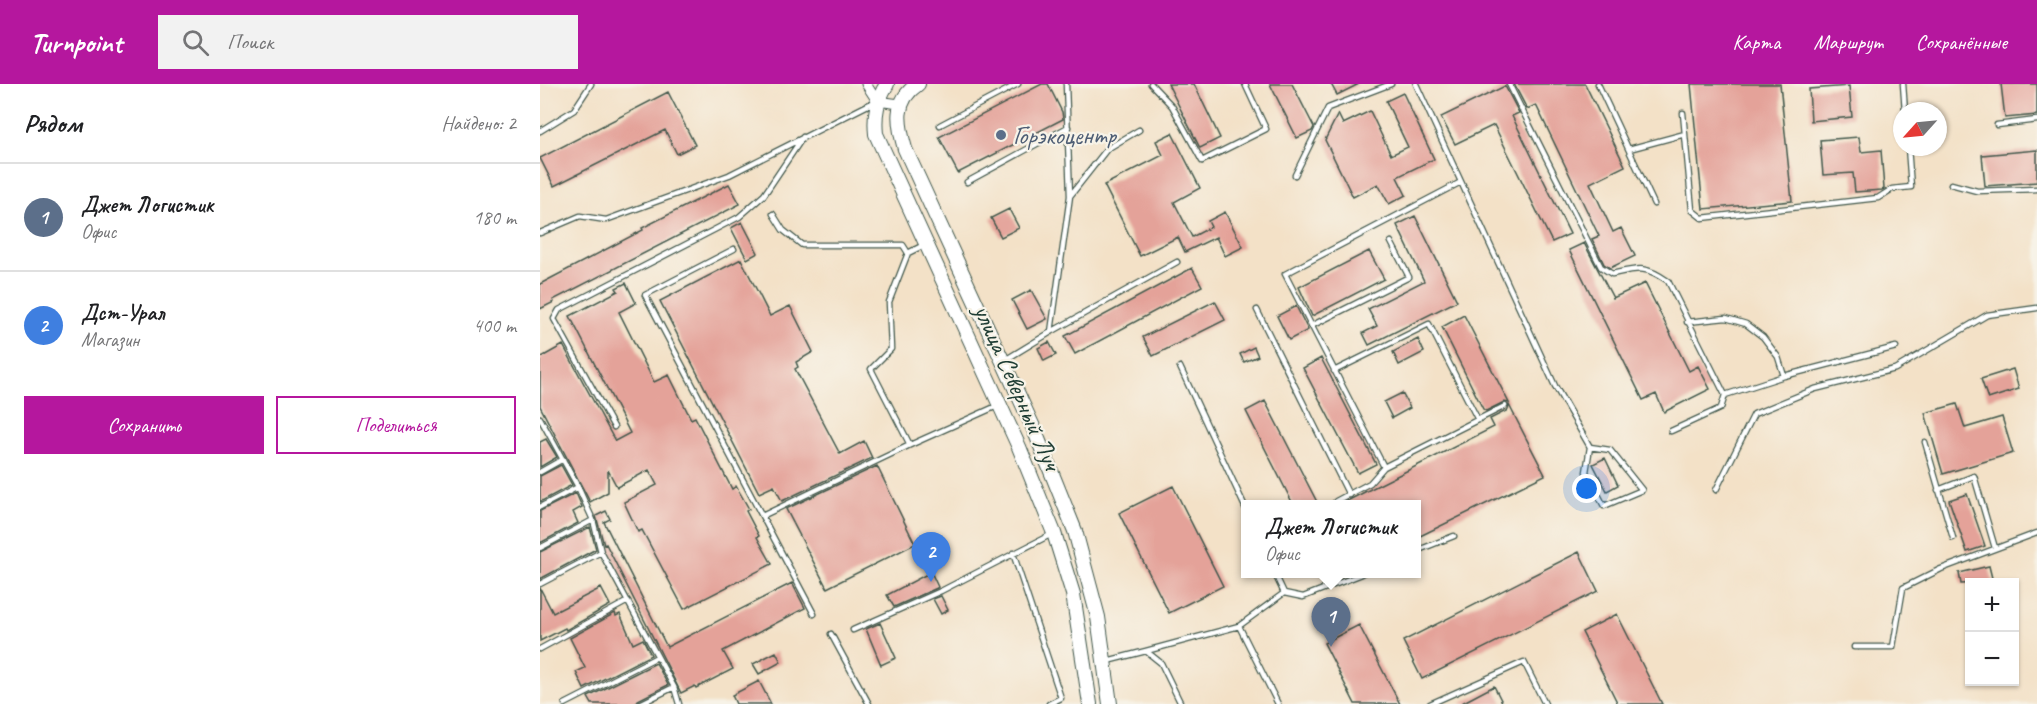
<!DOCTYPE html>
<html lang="ru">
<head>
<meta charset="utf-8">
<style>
  :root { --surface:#fff; --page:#f2f2f2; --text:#202124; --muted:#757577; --line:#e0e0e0; --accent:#b5179e }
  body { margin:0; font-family:Caveat,sans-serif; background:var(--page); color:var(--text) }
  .controls { position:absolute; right:18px; bottom:18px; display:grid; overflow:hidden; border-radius:0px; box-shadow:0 2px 4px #0004 }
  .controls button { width:54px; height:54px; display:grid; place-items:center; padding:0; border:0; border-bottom:2px solid var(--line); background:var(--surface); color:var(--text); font:30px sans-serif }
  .compass { position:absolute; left:1353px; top:18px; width:54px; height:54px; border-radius:50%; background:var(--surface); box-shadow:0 2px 4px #0004; rotate:243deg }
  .you { position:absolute; left:1047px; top:405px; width:21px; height:21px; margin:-15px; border:4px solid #fff; border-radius:50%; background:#1a73e8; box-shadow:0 0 0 9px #1a73e833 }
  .badge { display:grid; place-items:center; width:39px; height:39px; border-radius:50%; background:var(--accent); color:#fff; font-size:20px; font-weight:700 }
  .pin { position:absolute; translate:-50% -50px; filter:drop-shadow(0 2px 3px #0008) }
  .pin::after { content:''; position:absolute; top:32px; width:21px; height:18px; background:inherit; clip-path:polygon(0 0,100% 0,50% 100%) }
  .popup { position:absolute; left:701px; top:416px; width:180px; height:78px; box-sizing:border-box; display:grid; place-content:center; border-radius:0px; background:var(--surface); filter:drop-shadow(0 2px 4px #0005); font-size:20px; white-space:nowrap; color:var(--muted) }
  .popup b { font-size:22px; color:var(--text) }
  .popup::after { content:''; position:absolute; left:50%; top:100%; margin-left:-12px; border:12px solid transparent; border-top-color:var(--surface) }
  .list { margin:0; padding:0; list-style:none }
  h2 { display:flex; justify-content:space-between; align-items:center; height:78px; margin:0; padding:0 24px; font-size:26px }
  h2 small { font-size:20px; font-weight:400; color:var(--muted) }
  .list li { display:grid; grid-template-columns:39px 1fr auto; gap:18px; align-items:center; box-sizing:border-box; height:108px; padding:0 24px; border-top:2px solid var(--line) }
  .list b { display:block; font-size:22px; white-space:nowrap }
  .list p { margin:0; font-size:20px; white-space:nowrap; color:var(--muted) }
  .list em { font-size:20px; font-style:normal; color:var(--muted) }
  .actions { display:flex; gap:12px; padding:18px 24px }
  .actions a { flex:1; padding:14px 0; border:2px solid var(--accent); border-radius:0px; text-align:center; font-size:21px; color:var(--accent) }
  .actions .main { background:var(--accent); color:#fff }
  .icon { flex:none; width:33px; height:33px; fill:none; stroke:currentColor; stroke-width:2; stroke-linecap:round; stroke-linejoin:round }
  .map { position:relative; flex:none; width:1497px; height:620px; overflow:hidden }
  header { display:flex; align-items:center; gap:36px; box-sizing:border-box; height:84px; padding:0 30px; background:var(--accent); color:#fff }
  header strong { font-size:28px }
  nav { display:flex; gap:33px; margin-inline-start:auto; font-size:21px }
  .search { width:420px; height:54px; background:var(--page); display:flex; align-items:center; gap:15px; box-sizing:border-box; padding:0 21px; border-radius:0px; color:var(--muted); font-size:22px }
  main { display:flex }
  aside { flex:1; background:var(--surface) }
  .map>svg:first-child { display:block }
  .building { fill:#e4a299 }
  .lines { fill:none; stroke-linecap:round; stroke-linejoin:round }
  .service-casing { stroke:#3f564a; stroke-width:7 }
  .minor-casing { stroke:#3f564a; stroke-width:11 }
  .primary-casing { stroke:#3f564a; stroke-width:16 }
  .service { stroke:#fff; stroke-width:4.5 }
  .minor { stroke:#fff; stroke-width:9 }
  .primary { stroke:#fff; stroke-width:14 }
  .service-dot { fill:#5c6f8a; stroke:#f7f3e8; stroke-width:2 }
  .labels { text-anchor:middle; stroke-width:4.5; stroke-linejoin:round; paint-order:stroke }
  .service-label { font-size:26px; fill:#4e5e75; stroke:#f7f3e8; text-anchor:start }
  .street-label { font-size:26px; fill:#1f3d34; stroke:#f7f3e8 }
</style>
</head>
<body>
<header>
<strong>Turnpoint</strong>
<div class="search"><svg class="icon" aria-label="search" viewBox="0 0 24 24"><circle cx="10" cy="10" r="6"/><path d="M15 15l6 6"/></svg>Поиск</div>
<nav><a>Карта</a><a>Маршрут</a><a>Сохранённые</a></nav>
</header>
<main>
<aside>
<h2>Рядом<small>Найдено: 2</small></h2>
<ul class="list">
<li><span class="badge" style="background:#5c6f8a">1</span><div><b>Джет Логистик</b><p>Офис</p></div><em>180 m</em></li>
<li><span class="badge" style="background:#3f7fe0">2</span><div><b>Дст-Урал</b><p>Магазин</p></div><em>400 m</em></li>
</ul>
<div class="actions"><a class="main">Сохранить</a><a>Поделиться</a></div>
</aside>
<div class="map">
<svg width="1497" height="620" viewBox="0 0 1497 620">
  <rect width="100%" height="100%" fill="#f7f3e8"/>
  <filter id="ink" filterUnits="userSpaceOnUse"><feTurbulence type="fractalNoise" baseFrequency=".0167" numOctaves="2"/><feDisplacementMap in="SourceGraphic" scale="12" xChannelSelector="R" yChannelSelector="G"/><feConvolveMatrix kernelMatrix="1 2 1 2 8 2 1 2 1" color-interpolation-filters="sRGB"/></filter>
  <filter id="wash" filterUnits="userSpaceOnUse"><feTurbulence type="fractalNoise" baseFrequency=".008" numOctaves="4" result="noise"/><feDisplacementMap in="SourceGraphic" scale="24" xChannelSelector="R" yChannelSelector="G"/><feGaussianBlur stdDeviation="1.35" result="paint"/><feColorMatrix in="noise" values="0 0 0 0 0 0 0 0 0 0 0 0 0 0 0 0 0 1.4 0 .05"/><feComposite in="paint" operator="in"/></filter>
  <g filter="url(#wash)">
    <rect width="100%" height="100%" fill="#f3e1c7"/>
    <g id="blocks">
      <path class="building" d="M502,0H508L522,28L523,35L418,89L399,53Z
        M628,0H654L680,54L660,64Z
        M730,0H752L774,43L772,47L757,54Z
        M791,0H819L797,11Z
        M974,0H1045L1085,82L1050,99L1073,148L1081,144L1095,172L1070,184L1064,180L1052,155L1059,152L996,21L987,25Z
        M1151,0H1240L1252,117L1163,125Z
        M1461,0H1497V31L1465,34Z
        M965,2L979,29L972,32L1030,150L1012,158L954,41L915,60L901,33Z
        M1309,2L1312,33L1271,37L1269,5Z
        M128,8L155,61L137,70L125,46L14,102L0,74Z
        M863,9L894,75L857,93L866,111L849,120L838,100L813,113L785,56L798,30L803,40L830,27L851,71L868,63L846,17Z
        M632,49L660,104L634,118L652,153L671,143L668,137L685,128L703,163L685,172L676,153L645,168L638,153L600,172L564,101L623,71L616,57Z
        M1319,53L1321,68L1341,66L1344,105L1342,106L1315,108L1313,89L1283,91L1280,56Z
        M1497,66V98L1445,102L1442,71Z
        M189,100L200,120L13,216L14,218L0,225V200L103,146L102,144Z
        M469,125L479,144L461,153L451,134Z
        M875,132L917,217L829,261L823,249L837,242L828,225L884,197L857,141Z
        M202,138L218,169L207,175L191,144Z
        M1044,159L1073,214L1105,199L1149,287L1158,282L1170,305L1124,328L1116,310L1103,316L1029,166Z
        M829,167L844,195L772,232L759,203Z
        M201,175L230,232L250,222L273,268L256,278L258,283L255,285L300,370L324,357L332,374L242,417L234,402L219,409L120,217Z
        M652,184L662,202L535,270L525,252Z
        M86,199L96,219L79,228L114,298L129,291L151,335L155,333L192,405L196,402L209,425L206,427L219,452L217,453L232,480L144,525L102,446L98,448L84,418L117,401L109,386L77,403L68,386V408L50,418L0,322V274L23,261L75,357L90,349L30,232L78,207L76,204Z
        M491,206L507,235L487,245L472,216Z
        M675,217L685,236L613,272L603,253Z
        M756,222L768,246L749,256L737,232Z
        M924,231L969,319L964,318L946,327L943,325L902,243Z
        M878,255L884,268L859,281L853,268Z
        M509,258L516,271L504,277L498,264Z
        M714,263L718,272L704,278L700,270Z
        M781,274L836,380L818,389L763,284Z
        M1473,285L1479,305L1448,315L1441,295Z
        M862,309L870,324L852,334L844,318Z
        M725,317L778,420H753L706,327Z
        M1417,320L1425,344L1462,333L1473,369L1403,390L1385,329Z
        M969,321L1005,391L876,454V420H801L954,343L950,335L968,326Z
        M6,355L17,373L0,383V358Z
        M1065,374L1078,401L1067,407L1053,380Z
        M21,381L32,401L0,418V392Z
        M337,382L375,460L287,504L246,425Z
        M633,402L683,502L629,529L579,429Z
        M36,409L42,423L33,428L38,439L0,459V427Z
        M1427,410L1445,462L1427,468L1409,416Z
        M66,427L70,435L64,438L127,563L252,499L265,524L183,567L193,585L156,604L155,602L141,609L66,460L64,461L56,432Z
        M50,443L56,465L0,495V468Z
        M1039,468L1058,507L882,595L863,557Z
        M1449,482L1453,498L1421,500L1419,489Z
        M391,488L398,503L397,504L354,523L347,511Z
        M0,504L13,529L61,504L70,521L26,546L25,544L0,557Z
        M401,512L408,526L401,530L393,515Z
        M75,529L76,532L80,530L93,560L103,555L111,571L44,605L36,588L45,584L30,554Z
        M1077,530L1122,620H1078L1042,548Z
        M340,539L356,574L341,581L326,545Z
        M819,541L860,620H815L784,559Z
        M236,568L241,578L219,590L213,580Z
        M116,579L128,601L98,616L96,620H52L48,613Z
        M219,597L231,620H196L192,611Z
        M954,602L963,620H920Z"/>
    </g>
  </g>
  <g filter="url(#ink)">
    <use href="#blocks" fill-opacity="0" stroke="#3f564a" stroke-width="1.5"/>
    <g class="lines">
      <g class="service-casing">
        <path id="service" d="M611,0L632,22L662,77L726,45L705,0
          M876,0L1015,302L1050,363L1046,388L1064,422L1102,406L1070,366L1050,363
          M969,0L1061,183L1072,190C1099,184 1105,181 1128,197L1185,311L1244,292L1356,263
          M1058,0L1114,120
          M1363,0L1365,27
          M1143,29L1152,126L1162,134L1338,114L1352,105L1371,103L1368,63
          M400,41L478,0
          M1457,41L1497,36
          M0,47L34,26L51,0
          M1089,65L1145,50
          M755,91L788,24L851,0
          M427,98L528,43
          M1411,100L1437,107L1497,105
          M530,112L567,65L599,46
          M233,130L243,146L262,161H363L368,169L384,161
          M0,149L40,132L66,136L189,91L334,18
          M194,165L105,211L222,432L370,361L457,322
          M368,169L349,218L351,265L331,285L370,361
          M717,226L809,411
          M1147,238L1186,234L1206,240L1223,253L1238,273L1244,292
          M771,242L869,193L851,158
          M511,248L530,112L526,0
          M465,276L511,248L637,178
          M640,283L706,425
          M794,287L889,240L938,336
          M0,334L38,403L53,436L61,468L134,603L139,620
          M74,343L14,235L19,226L199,133L224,111L263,53
          M1131,347L1181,324L1185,311
          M1385,358L1413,454
          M844,383L745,190L921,98
          M0,388L23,375
          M1176,406L1214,330L1275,305L1355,285L1447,231L1497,224
          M1398,406L1434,392L1455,464
          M796,417L830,399L844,383L965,322
          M0,423L38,403
          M222,432L274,530
          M0,464L53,436
          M876,467L914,452
          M473,469L521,614L509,620
          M0,500L61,468
          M744,509L763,513L822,490
          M699,542L738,620
          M313,546L401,507L512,450
          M291,550L329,620
          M1314,563H1353L1363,504L1401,485L1497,449
          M0,565L88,517
          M606,567L699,542L744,509L735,490
          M567,577L606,567L621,579L641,620
          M25,620L117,573
          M100,620L134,603
          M890,620L984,578L1005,620"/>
      </g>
      <g class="minor-casing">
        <path id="minor" d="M326,0L337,17L360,20"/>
      </g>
      <g class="primary-casing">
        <path id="primary" d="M347,0C337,16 334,30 336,50L479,363L514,449L533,510L550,620
          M378,0C353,17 358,40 365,65L494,345L535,447L558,533L570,620"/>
      </g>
      <use href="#service" class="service"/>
      <use href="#minor" class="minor"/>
      <use href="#primary" class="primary"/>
    </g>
  </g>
  <circle class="service-dot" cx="461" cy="51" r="6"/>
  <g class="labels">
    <g class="service-label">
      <text x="473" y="60">Горэкоцентр</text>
    </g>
    <g class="street-label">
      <text transform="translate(478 303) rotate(66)" y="9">улица Северный Луч</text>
    </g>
  </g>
</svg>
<div class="controls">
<button>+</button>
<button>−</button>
</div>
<svg class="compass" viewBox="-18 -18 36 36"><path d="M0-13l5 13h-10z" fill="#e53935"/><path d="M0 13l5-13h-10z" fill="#757577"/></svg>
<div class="you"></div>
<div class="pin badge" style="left:791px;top:563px;background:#5c6f8a">1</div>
<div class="popup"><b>Джет Логистик</b>Офис</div>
<div class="pin badge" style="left:391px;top:498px;background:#3f7fe0">2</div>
</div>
</main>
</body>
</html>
